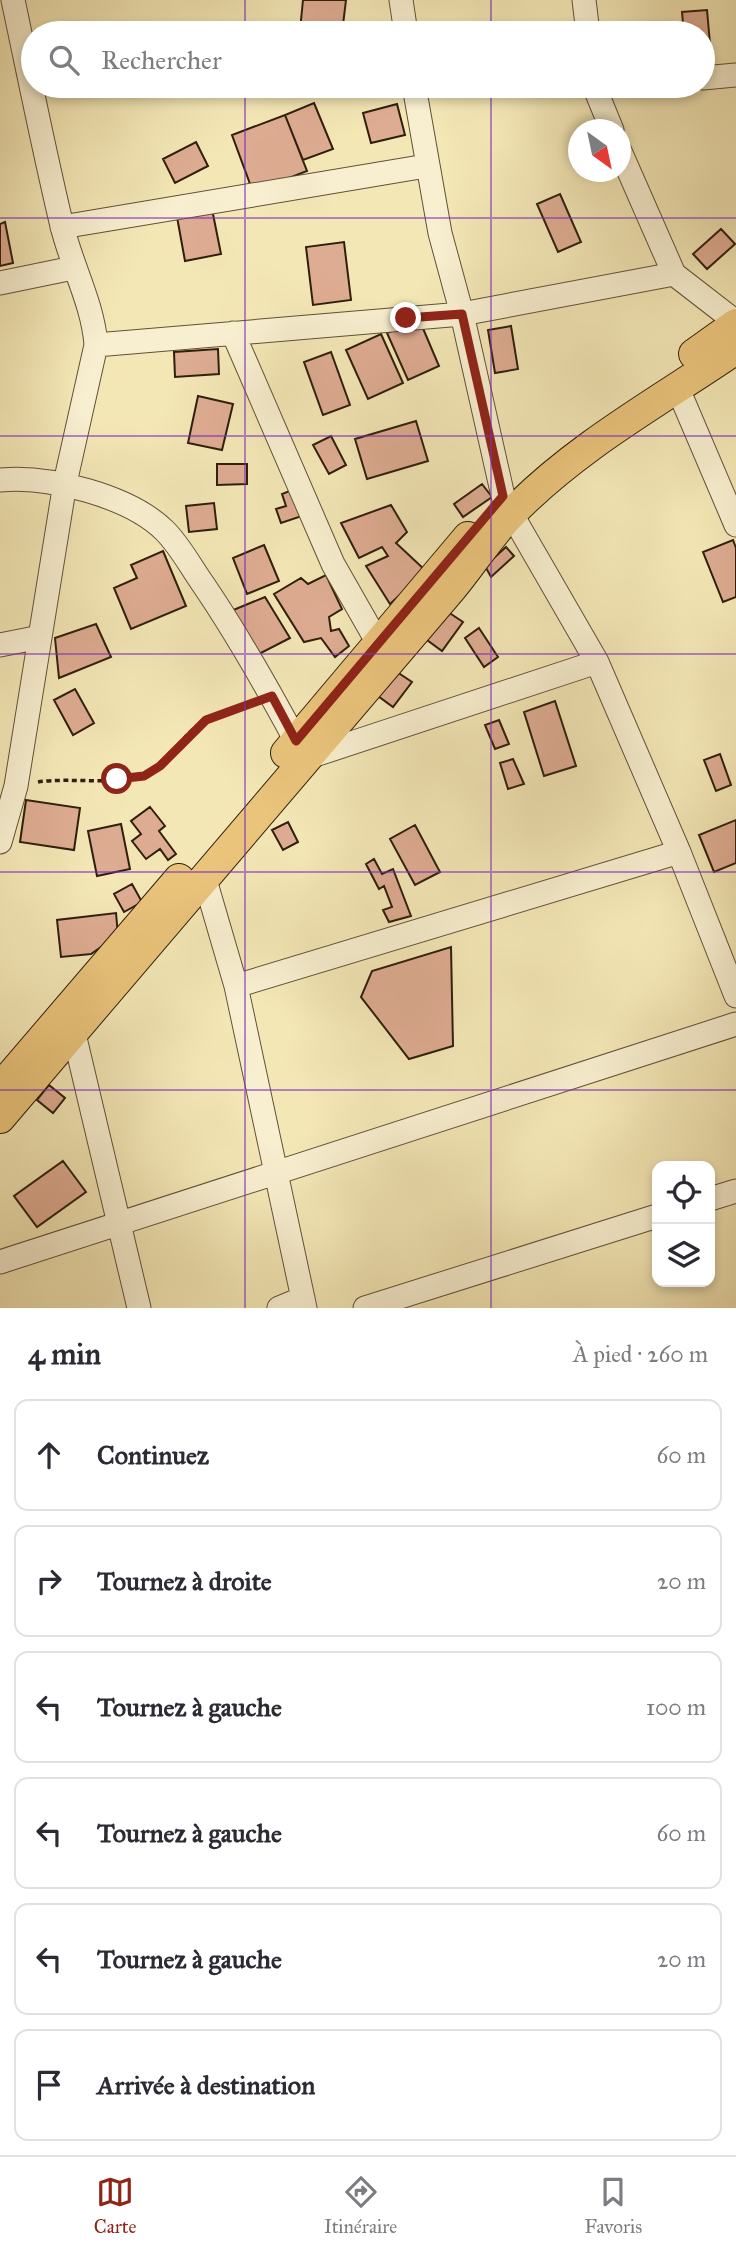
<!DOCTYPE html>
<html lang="fr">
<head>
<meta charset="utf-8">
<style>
  :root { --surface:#fff; --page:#f2f2f3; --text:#2b2b33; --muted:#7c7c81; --line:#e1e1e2; --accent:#8f2418 }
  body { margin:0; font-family:"IM FELL Great Primer",serif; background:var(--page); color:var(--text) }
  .controls { position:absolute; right:21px; bottom:21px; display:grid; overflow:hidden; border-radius:14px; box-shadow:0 4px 10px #0003 }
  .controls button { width:63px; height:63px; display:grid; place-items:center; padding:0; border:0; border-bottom:2px solid var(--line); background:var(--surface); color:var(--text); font:35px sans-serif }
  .compass { position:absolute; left:568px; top:119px; width:63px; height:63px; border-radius:50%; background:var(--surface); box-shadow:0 4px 10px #0003; rotate:147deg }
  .stop { position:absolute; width:21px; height:21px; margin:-16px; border:5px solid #8f2418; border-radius:50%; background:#fff }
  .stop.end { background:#8f2418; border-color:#fff; box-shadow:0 2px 7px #0008 }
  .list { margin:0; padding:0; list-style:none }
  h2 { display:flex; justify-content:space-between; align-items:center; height:91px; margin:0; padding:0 28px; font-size:30px }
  h2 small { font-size:23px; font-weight:400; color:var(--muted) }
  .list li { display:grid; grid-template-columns:46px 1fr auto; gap:21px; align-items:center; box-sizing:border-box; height:112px; margin:0 14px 14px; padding:0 14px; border:2px solid var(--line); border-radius:14px }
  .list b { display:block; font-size:26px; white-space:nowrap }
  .list em { font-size:23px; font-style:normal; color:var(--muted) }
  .icon { flex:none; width:38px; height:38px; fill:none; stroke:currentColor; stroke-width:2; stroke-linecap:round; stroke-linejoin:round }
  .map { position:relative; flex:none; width:736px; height:1308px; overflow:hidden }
  .search { position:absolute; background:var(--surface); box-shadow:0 4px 10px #0003; left:21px; right:21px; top:21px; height:77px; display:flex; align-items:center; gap:18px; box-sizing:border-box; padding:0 24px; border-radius:38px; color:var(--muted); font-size:26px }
  .sheet { height:847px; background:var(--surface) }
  nav { display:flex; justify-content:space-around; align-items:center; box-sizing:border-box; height:98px; border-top:2px solid var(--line); background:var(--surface); font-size:19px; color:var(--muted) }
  nav a { display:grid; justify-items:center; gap:4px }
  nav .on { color:var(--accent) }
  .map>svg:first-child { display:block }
  .building { fill:#deac92; stroke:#2e1f0c; stroke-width:2 }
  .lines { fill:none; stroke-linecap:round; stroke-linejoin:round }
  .minor-casing { stroke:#605136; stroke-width:25 }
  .major-casing { stroke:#2e1f0c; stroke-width:32 }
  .path { stroke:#2e1f0c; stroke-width:3.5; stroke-dasharray:5 3.5; stroke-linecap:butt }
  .minor { stroke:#f8efd0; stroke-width:23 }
  .major { stroke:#eac47b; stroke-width:30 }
  .route { stroke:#8f2418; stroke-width:9 }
  .grid { fill:none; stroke:#7b2cbf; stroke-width:2; stroke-opacity:0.55 }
</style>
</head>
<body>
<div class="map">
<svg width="736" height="1308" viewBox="0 0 736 1308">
  <rect width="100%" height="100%" fill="#f4e7b6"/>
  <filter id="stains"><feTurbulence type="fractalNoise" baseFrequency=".00286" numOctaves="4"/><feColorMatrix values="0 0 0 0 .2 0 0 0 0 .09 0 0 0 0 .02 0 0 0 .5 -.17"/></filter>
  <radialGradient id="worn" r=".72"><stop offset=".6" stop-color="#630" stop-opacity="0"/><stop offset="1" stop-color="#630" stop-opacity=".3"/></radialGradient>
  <path class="building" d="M303,0H346L342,33L300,30Z
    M707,10L712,66L703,64V33H684L682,12Z
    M314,103L333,149L303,160L285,115Z
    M397,104L405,135L371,143L363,113Z
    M285,115L307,171L253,192L232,135Z
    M196,142L208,166L175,183L163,159Z
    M560,194L581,242L558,252L537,204Z
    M212,209L221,254L185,261L177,217Z
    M5,222L13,263L0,266V224Z
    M721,229L735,244L707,269L693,254Z
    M344,242L351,300L313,305L306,247Z
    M419,319L439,366L408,380L387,333Z
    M511,326L518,369L495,373L488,330Z
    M381,334L403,383L368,399L346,350Z
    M218,349L219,374L175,377L174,352Z
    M331,352L350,405L323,415L304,362Z
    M198,396L233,404L222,450L188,443Z
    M416,421L428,461L367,479L355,439Z
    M331,436L346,465L329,474L313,445Z
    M217,464H247V484L217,485Z
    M482,484L492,497L463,517L454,504Z
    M292,490L302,516L281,523L276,509L286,506L282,494Z
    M214,503L217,529L189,532L186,506Z
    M391,505L407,532L396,543L426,571L390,604L366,566L388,556L382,547L359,558L341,523Z
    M733,540L736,548V597L723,602L703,552Z
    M264,545L279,581L247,594L233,558Z
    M506,547L514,556L491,577L485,566Z
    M163,551L186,606L131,629L114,588L137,578L131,565Z
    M326,575L342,609L329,617L331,631L339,629L349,646L335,657L321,638L304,642L274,594L301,578L308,584Z
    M265,597L290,638L259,654L231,611Z
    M448,612L463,622L442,651L427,640Z
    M96,624L111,657L59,678L55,638Z
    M479,628L498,657L484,667L465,638Z
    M397,672L412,682L393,707L378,696Z
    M75,689L94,723L73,735L54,700Z
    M555,701L576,766L544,776L524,712Z
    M499,720L509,744L495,749L485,725Z
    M720,754L731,785L716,791L704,760Z
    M513,759L524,784L508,789L500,763Z
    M26,800L80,808L74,850L20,842Z
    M150,807L165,826L159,831L176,854L168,860L160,849L146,859L132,841L141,834L131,821Z
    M736,820V863L714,872L699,835Z
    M288,822L298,842L283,850L272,830Z
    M121,824L130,869L97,876L88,831Z
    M415,825L440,872L415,885L390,839Z
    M374,859L382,874L393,869L411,916L389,922L383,910L392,907L384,886L379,889L366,864Z
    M132,884L142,902L124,912L114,894Z
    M116,913L118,935L91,954L61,957L57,920Z
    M451,947L453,1046L409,1059L361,997L372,971Z
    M49,1085L65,1098L53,1113L37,1100Z
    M63,1161L86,1192L37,1227L14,1196Z"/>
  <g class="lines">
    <g class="minor-casing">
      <path id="minor" d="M401,0L406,33
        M584,0L588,33
        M703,78L736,75
        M414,86L440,233L462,314L503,496
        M594,86L612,130
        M620,151L674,274
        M62,227L426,166
        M0,283L73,268
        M233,333L333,564L378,643
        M96,345L462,314L674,274L736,322
        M678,389L736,525
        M0,480C48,475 130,496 165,531C180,546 191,567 203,584C237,634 267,687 296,741
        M511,513L597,662L679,852L736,996
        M0,645L40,637
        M309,757L597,662
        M0,842L16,786L65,483L96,345C93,304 72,267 62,226C44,151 29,75 13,0
        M205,880L236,986L305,1308
        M236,986L679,852
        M74,1034L139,1308
        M710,1199L736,1191
        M0,1262L736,1024
        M279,1308L303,1298
        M365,1308L657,1216"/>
    </g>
    <g class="major-casing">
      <path id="major" d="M694,354L736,324
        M286,753L468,537
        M0,1088L179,879
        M0,1118L452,588C472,564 490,535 512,513C577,446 660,401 736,349"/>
    </g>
    <path class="path" d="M38,782C70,777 118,786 146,775C164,767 175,748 188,734C205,717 227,709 250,703"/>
    <use href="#minor" class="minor"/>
    <use href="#major" class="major"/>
  </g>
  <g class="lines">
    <path class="route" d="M117,779L144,776L160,766L206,720L272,696L296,741L503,496L462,314L406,318"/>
  </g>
  <path class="grid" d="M245,0V33M491,0V33M245,86V1308M491,86V1308M0,218H736M0,436H736M0,654H736M0,872H736M0,1090H736"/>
  <rect width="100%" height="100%" filter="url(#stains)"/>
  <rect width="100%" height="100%" fill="url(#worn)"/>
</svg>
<div class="controls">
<button><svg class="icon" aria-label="locate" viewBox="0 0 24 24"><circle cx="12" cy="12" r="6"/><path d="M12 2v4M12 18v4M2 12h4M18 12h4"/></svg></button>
<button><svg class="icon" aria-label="layers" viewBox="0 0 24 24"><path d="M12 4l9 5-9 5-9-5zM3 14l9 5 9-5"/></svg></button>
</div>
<svg class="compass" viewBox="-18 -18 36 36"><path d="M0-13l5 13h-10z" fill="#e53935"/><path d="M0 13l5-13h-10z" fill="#7c7c81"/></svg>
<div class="stop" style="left:117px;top:779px"></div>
<div class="stop end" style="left:406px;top:318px"></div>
<div class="search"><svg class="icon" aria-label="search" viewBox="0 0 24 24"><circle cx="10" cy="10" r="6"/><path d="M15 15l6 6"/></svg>Rechercher</div>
</div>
<section class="sheet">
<h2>4 min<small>À pied · 260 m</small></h2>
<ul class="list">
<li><svg class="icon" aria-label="ahead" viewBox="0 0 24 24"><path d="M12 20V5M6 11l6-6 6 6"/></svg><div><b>Continuez</b></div><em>60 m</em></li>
<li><svg class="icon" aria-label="right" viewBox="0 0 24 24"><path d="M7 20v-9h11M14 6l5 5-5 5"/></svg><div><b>Tournez à droite</b></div><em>20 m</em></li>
<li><svg class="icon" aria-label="left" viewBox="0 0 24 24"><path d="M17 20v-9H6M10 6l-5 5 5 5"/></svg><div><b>Tournez à gauche</b></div><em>100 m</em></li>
<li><svg class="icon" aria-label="left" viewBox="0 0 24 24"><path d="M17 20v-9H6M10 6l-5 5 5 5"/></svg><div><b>Tournez à gauche</b></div><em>60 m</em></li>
<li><svg class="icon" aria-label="left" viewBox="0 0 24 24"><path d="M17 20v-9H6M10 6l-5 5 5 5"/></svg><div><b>Tournez à gauche</b></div><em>20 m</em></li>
<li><svg class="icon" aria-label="arrive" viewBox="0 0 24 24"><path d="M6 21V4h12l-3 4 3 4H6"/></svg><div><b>Arrivée à destination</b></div></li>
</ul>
</section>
<nav>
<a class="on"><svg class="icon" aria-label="map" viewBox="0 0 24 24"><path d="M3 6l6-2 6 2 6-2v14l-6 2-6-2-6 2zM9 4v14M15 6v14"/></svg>Carte</a>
<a><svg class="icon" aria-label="directions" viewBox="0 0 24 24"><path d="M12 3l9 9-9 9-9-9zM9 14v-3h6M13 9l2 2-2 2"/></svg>Itinéraire</a>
<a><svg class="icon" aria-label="saved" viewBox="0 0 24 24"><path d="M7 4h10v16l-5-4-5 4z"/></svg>Favoris</a>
</nav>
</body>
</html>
